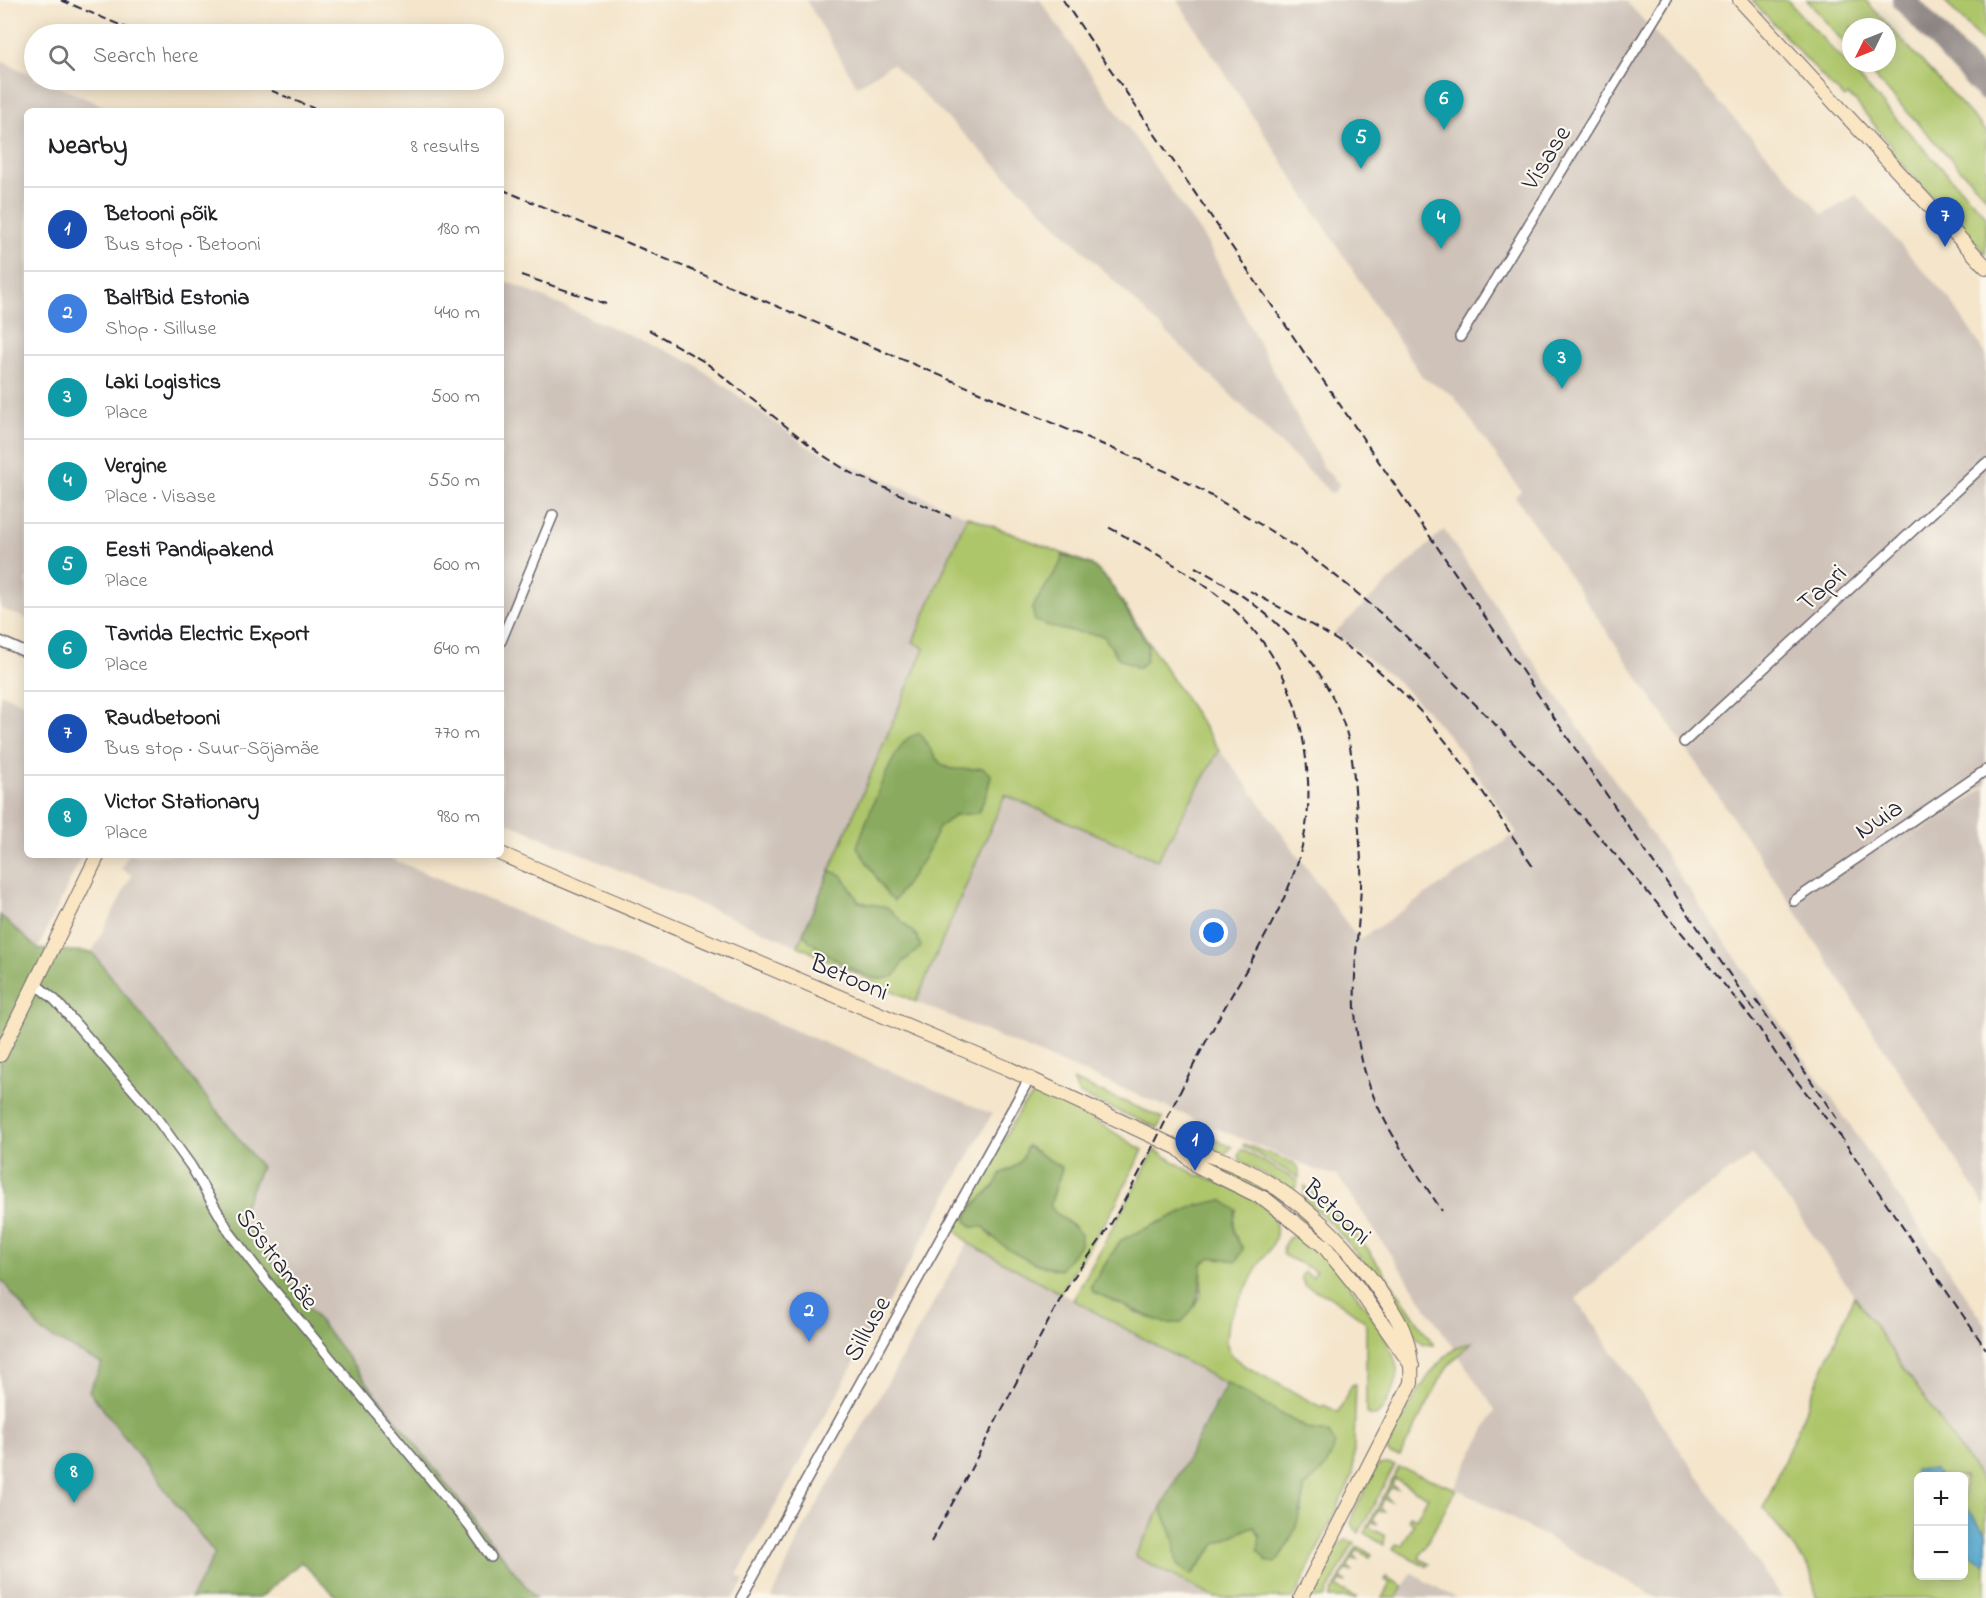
<!DOCTYPE html>
<html lang="en">
<head>
<meta charset="utf-8">
<style>
  :root { --surface:#fff; --page:#f6f6f6; --text:#202124; --muted:#757577; --line:#e0e0e0; --accent:#1f6fb2 }
  body { margin:0; font-family:"Indie Flower",sans-serif; background:var(--page); color:var(--text) }
  .controls { position:absolute; right:18px; bottom:18px; display:grid; overflow:hidden; border-radius:9px; box-shadow:0 3px 15px #0003 }
  .controls button { width:54px; height:54px; display:grid; place-items:center; padding:0; border:0; border-bottom:2px solid var(--line); background:var(--surface); color:var(--text); font:30px sans-serif }
  .compass { position:absolute; left:1842px; top:18px; width:54px; height:54px; border-radius:50%; background:var(--surface); box-shadow:0 3px 15px #0003; rotate:227deg }
  .you { position:absolute; left:1214px; top:933px; width:21px; height:21px; margin:-15px; border:4px solid #fff; border-radius:50%; background:#1a73e8; box-shadow:0 0 0 9px #1a73e833 }
  .badge { display:grid; place-items:center; width:39px; height:39px; border-radius:50%; background:var(--accent); color:#fff; font-size:20px; font-weight:700 }
  .pin { position:absolute; translate:-50% -50px; filter:drop-shadow(0 2px 3px #0008) }
  .pin::after { content:''; position:absolute; top:32px; width:21px; height:18px; background:inherit; clip-path:polygon(0 0,100% 0,50% 100%) }
  .list { margin:0; padding:0; list-style:none }
  h2 { display:flex; justify-content:space-between; align-items:center; height:78px; margin:0; padding:0 24px; font-size:26px }
  h2 small { font-size:20px; font-weight:400; color:var(--muted) }
  .list li { display:grid; grid-template-columns:39px 1fr auto; gap:18px; align-items:center; box-sizing:border-box; height:84px; padding:0 24px; border-top:2px solid var(--line) }
  .list b { display:block; font-size:22px; white-space:nowrap }
  .list p { margin:0; font-size:20px; white-space:nowrap; color:var(--muted) }
  .list em { font-size:20px; font-style:normal; color:var(--muted) }
  .icon { flex:none; width:33px; height:33px; fill:none; stroke:currentColor; stroke-width:2; stroke-linecap:round; stroke-linejoin:round }
  .map { position:relative; flex:none; width:1986px; height:1598px; overflow:hidden }
  .search { position:absolute; background:var(--surface); box-shadow:0 3px 15px #0003; left:24px; top:24px; width:480px; height:66px; display:flex; align-items:center; gap:15px; box-sizing:border-box; padding:0 21px; border-radius:33px; color:var(--muted); font-size:22px }
  .panel { position:absolute; background:var(--surface); box-shadow:0 3px 15px #0003; left:24px; top:108px; width:480px; height:750px; border-radius:9px }
  .map>svg:first-child { display:block }
  .industrial { fill:#cec2b9 }
  .green { fill:#aec66b; stroke:#687453; stroke-width:1.5; fill-rule:evenodd }
  .forest { fill:#8aab5f; stroke:#56664d; stroke-width:1.5 }
  .water { fill:#56aad2; stroke:#3c6686; stroke-width:1.5 }
  .lines { fill:none; stroke-linecap:round; stroke-linejoin:round }
  .taxiway { stroke:#8b8483; stroke-width:24 }
  .street-casing { stroke:#6c666d; stroke-width:12 }
  .secondary-casing { stroke:#6c666d; stroke-width:16 }
  .street { stroke:#fff; stroke-width:9 }
  .secondary { stroke:#fbe6c4; stroke-width:14 }
  .rail { stroke:#22223b; stroke-width:2; stroke-dasharray:9 4.5; stroke-linecap:butt }
  .labels { text-anchor:middle; stroke-width:4.5; stroke-linejoin:round; paint-order:stroke }
  .street-label { font-size:26px; fill:#22223b; stroke:#fbf7ec }
</style>
</head>
<body>
<div class="map">
<svg width="1986" height="1598" viewBox="0 0 1986 1598">
  <rect width="100%" height="100%" fill="#fbf7ec"/>
  <filter id="ink" filterUnits="userSpaceOnUse"><feTurbulence type="fractalNoise" baseFrequency=".0167" numOctaves="2"/><feDisplacementMap in="SourceGraphic" scale="12" xChannelSelector="R" yChannelSelector="G"/><feConvolveMatrix kernelMatrix="1 2 1 2 8 2 1 2 1" color-interpolation-filters="sRGB"/></filter>
  <filter id="wash" filterUnits="userSpaceOnUse"><feTurbulence type="fractalNoise" baseFrequency=".008" numOctaves="4" result="noise"/><feDisplacementMap in="SourceGraphic" scale="24" xChannelSelector="R" yChannelSelector="G"/><feGaussianBlur stdDeviation="1.35" result="paint"/><feColorMatrix in="noise" values="0 0 0 0 0 0 0 0 0 0 0 0 0 0 0 0 0 1.4 0 .05"/><feComposite in="paint" operator="in"/></filter>
  <g filter="url(#wash)">
    <rect width="100%" height="100%" fill="#f4e5cb"/>
    <path class="industrial" d="M806,0H1040L1206,241L1323,467L1340,485L1332,494L892,64L857,86Z
      M1177,0H1625L1823,215L1856,195L1950,300L1986,354V784L1876,861L1986,787V1207L1786,896L1515,496L1521,491L1453,395L1423,378Z
      M1,61L34,76V80H43L115,111H27V619L0,608Z
      M501,279L693,363L807,446L967,516L913,642L925,648L798,946L501,820Z
      M1444,530L1986,1325V1487L1794,1208L1753,1155L1670,1213L1576,1299L1782,1598H1657L1455,1487L1495,1410L1338,1176L1316,1170L916,1002L1005,794L1157,860L1219,750L1246,784L1359,940L1517,833L1458,747L1431,715L1397,681L1334,633Z
      M0,693L27,705V855H82L38,949L0,915Z
      M128,855H383L992,1114L737,1575L744,1580L734,1598H535L239,1218L92,952L132,875L121,869Z
      M968,1243L1227,1383L1135,1556L1215,1598H772L801,1533Z
      M0,1278L42,1332L103,1364L89,1391L215,1554L191,1598H0Z
      M1411,1573L1456,1598H1398Z"/>
    <path class="green" d="M1752,0H1787L1986,216V254L1890,151L1893,148L1855,101L1848,95L1845,98L1829,84Z
      M1807,0H1865L1986,131V197L1862,63H1887V27H1851V51Z
      M1944,0H1986V46Z
      M967,516L1092,565L1108,580L1219,750L1157,860L1005,795L916,1002L798,946L924,648L913,642Z
      M1073,1080L1163,1118L1158,1128L1087,1098L1078,1093Z
      M1033,1096C1064,1096 1114,1134 1143,1150L1112,1211L1060,1293L968,1243L954,1228L1023,1105ZM1027,1146L1062,1168L1050,1205L1054,1212L1074,1226L992,1238L973,1205L997,1185L1001,1173C1017,1168 1022,1161 1027,1146Z
      M1190,1129L1232,1147L1224,1155L1190,1141Z
      M1244,1144L1293,1163L1299,1169V1178L1243,1146Z
      M1241,1149L1298,1181L1295,1188L1290,1189L1240,1161L1239,1155Z
      M1155,1150L1198,1176L1202,1175C1236,1192 1307,1211 1262,1259L1228,1321L1226,1342L1231,1355L1245,1366L1321,1407L1324,1405L1338,1412L1352,1385L1356,1384L1353,1475L1294,1598H1215L1135,1556L1161,1508L1174,1539L1177,1565L1192,1575L1217,1543L1253,1526L1260,1536L1302,1512L1304,1488L1325,1467L1335,1444L1328,1432L1308,1429L1073,1300ZM1207,1204L1236,1210C1232,1226 1232,1235 1243,1248L1237,1261L1211,1257L1202,1264L1201,1296L1181,1323C1148,1324 1119,1303 1091,1286L1121,1240L1195,1206Z
      M1204,1159L1259,1184L1286,1202L1282,1203L1202,1162Z
      M1305,1186L1324,1202L1363,1242L1434,1345L1424,1344L1418,1339C1384,1289 1351,1238 1304,1199Z
      M1298,1210L1347,1255L1396,1324V1331L1321,1237L1297,1214Z
      M1299,1234C1326,1248 1396,1340 1397,1370C1398,1382 1385,1409 1376,1416L1369,1415L1366,1411V1322L1334,1299L1304,1285L1301,1277L1304,1272L1313,1277L1316,1271L1283,1255C1283,1243 1287,1236 1299,1234Z
      M1854,1296L1986,1487V1598H1816L1812,1573L1764,1508ZM1918,1476H1964V1576H1918Z
      M1471,1342L1447,1367L1400,1456L1391,1455L1387,1451L1388,1447C1404,1418 1434,1349 1471,1342Z
      M1386,1464L1395,1465L1359,1533L1351,1524L1353,1513L1378,1465Z
      M1399,1467L1456,1489L1419,1558L1429,1564L1426,1566L1393,1549L1396,1544L1402,1545L1414,1523L1408,1520L1410,1516L1416,1519L1426,1500L1428,1497L1395,1479L1392,1485L1397,1489L1390,1488L1386,1496L1390,1501L1384,1499L1380,1507L1384,1512L1378,1511L1373,1519L1378,1524L1372,1522L1369,1527L1385,1536L1384,1545L1364,1533Z
      M1346,1540L1354,1542L1324,1598H1308L1334,1548Z
      M1357,1546L1372,1554L1370,1557L1357,1550L1354,1556L1358,1560L1352,1559L1347,1567L1353,1572L1346,1570L1341,1578L1346,1583L1340,1581L1337,1587L1357,1598H1329Z
      M1386,1577L1403,1586L1397,1598H1382L1390,1583L1385,1580Z"/>
    <path class="forest" d="M1063,555L1092,565L1108,580L1148,645L1146,661L1138,668L1118,658L1104,636L1058,629L1035,621L1032,608L1059,566Z
      M920,733C943,767 937,773 983,768L991,775L987,793L978,813L956,815L939,827L925,857L894,901L888,896L857,847C867,820 888,759 907,739C910,736 916,735 920,733Z
      M830,871L842,875L859,902L887,907L917,936L921,947L903,962L895,976C891,977 885,979 881,979C864,979 811,947 803,933Z
      M0,915L38,949L92,952L261,1167L239,1218L535,1598H338L301,1562L260,1598H191L215,1554L89,1391L102,1364L42,1332L0,1278Z
      M1027,1146L1062,1168L1050,1205C1056,1218 1072,1223 1081,1235L1080,1245L1060,1270C1032,1265 1002,1250 984,1227H971L966,1220C972,1199 994,1194 1001,1173C1017,1168 1022,1161 1027,1146Z
      M1222,1200L1236,1210C1232,1226 1232,1235 1243,1248L1237,1261L1211,1257L1202,1264C1199,1292 1202,1301 1181,1323H1164L1093,1292L1091,1286L1121,1240L1195,1206Z
      M1227,1383L1308,1429L1328,1432L1335,1444L1326,1467L1304,1488C1302,1516 1293,1541 1275,1563L1267,1561L1258,1551L1260,1536L1253,1526L1217,1543L1191,1575L1177,1565L1174,1539L1161,1508Z"/>
    <path class="water" d="M1915,1469L1934,1470L1940,1476H1918V1493L1912,1482Z
      M1964,1504L1986,1533V1565L1964,1549Z"/>
    <g class="lines">
      <path class="taxiway" d="M1904,0L1986,89"/>
    </g>
  </g>
  <g filter="url(#ink)">
    <g class="lines">
      <g class="street-casing">
        <path id="street" d="M1460,337L1666,0
          M0,641L27,653
          M501,641L553,515
          M1684,742L1986,463
          M1794,901L1986,770
          M34,983L55,1000L150,1109L191,1166L230,1233L265,1279L470,1527L491,1557
          M741,1598L1029,1079"/>
      </g>
      <g class="secondary-casing">
        <path id="secondary" d="M1740,0L1986,267
          M501,854L1007,1068L1178,1148L1198,1166L1265,1199L1324,1246L1358,1288L1412,1366
          M0,1055L98,855
          M1180,1148C1261,1163 1326,1218 1374,1283C1398,1317 1414,1340 1411,1383L1301,1598"/>
      </g>
      <use href="#street" class="street"/>
      <use href="#secondary" class="secondary"/>
      <path class="rail" d="M61,0L141,34
        M1063,0L1756,1013
        M246,80L320,111
        M501,189L1170,473C1223,502 1275,531 1324,567C1382,610 1434,663 1485,714C1583,813 1672,919 1759,1028L1778,1057L1843,1140
        M521,275L606,304
        M649,330L705,362L821,454L849,472L951,517
        M1195,567C1267,606 1325,656 1348,738C1353,758 1354,780 1356,801C1359,829 1362,858 1361,887C1358,940 1349,998 1360,1051C1371,1112 1409,1160 1442,1211
        M1250,591C1294,616 1343,639 1381,673C1444,727 1487,799 1533,867
        M1756,1000L1837,1119
        M1839,1134L1986,1349
        M931,1542C976,1462 1017,1379 1061,1298C1077,1269 1099,1245 1115,1217C1151,1155 1180,1088 1215,1025C1256,948 1314,873 1308,781C1299,639 1224,589 1108,527"/>
    </g>
  </g>
  <g class="labels">
    <g class="street-label">
      <text transform="translate(1545 157) rotate(-58)" y="9">Visase</text>
      <text transform="translate(1821 587) rotate(-43)" y="9">Tapri</text>
      <text transform="translate(1878 818) rotate(-34)" y="9">Nuia</text>
      <text transform="translate(850 976) rotate(23)" y="9">Betooni</text>
      <text transform="translate(1338 1211) rotate(43)" y="9">Betooni</text>
      <text transform="translate(278 1258) rotate(53)" y="9">Sõstramäe</text>
      <text transform="translate(866 1328) rotate(-61)" y="9">Silluse</text>
    </g>
  </g>
</svg>
<div class="controls">
<button>+</button>
<button>−</button>
</div>
<svg class="compass" viewBox="-18 -18 36 36"><path d="M0-13l5 13h-10z" fill="#e53935"/><path d="M0 13l5-13h-10z" fill="#757577"/></svg>
<div class="you"></div>
<div class="pin badge" style="left:1195px;top:1171px;background:#1a4fb4">1</div>
<div class="pin badge" style="left:809px;top:1342px;background:#3f7fe0">2</div>
<div class="pin badge" style="left:1562px;top:389px;background:#0f9aa8">3</div>
<div class="pin badge" style="left:1441px;top:249px;background:#0f9aa8">4</div>
<div class="pin badge" style="left:1361px;top:169px;background:#0f9aa8">5</div>
<div class="pin badge" style="left:1444px;top:130px;background:#0f9aa8">6</div>
<div class="pin badge" style="left:1945px;top:247px;background:#1a4fb4">7</div>
<div class="pin badge" style="left:74px;top:1503px;background:#0f9aa8">8</div>
<div class="search"><svg class="icon" aria-label="search" viewBox="0 0 24 24"><circle cx="10" cy="10" r="6"/><path d="M15 15l6 6"/></svg>Search here</div>
<section class="panel">
<h2>Nearby<small>8 results</small></h2>
<ul class="list">
<li><span class="badge" style="background:#1a4fb4">1</span><div><b>Betooni põik</b><p>Bus stop · Betooni</p></div><em>180 m</em></li>
<li><span class="badge" style="background:#3f7fe0">2</span><div><b>BaltBid Estonia</b><p>Shop · Silluse</p></div><em>440 m</em></li>
<li><span class="badge" style="background:#0f9aa8">3</span><div><b>Laki Logistics</b><p>Place</p></div><em>500 m</em></li>
<li><span class="badge" style="background:#0f9aa8">4</span><div><b>Vergine</b><p>Place · Visase</p></div><em>550 m</em></li>
<li><span class="badge" style="background:#0f9aa8">5</span><div><b>Eesti Pandipakend</b><p>Place</p></div><em>600 m</em></li>
<li><span class="badge" style="background:#0f9aa8">6</span><div><b>Tavrida Electric Export</b><p>Place</p></div><em>640 m</em></li>
<li><span class="badge" style="background:#1a4fb4">7</span><div><b>Raudbetooni</b><p>Bus stop · Suur-Sõjamäe</p></div><em>770 m</em></li>
<li><span class="badge" style="background:#0f9aa8">8</span><div><b>Victor Stationary</b><p>Place</p></div><em>980 m</em></li>
</ul>
</section>
</div>
</body>
</html>
